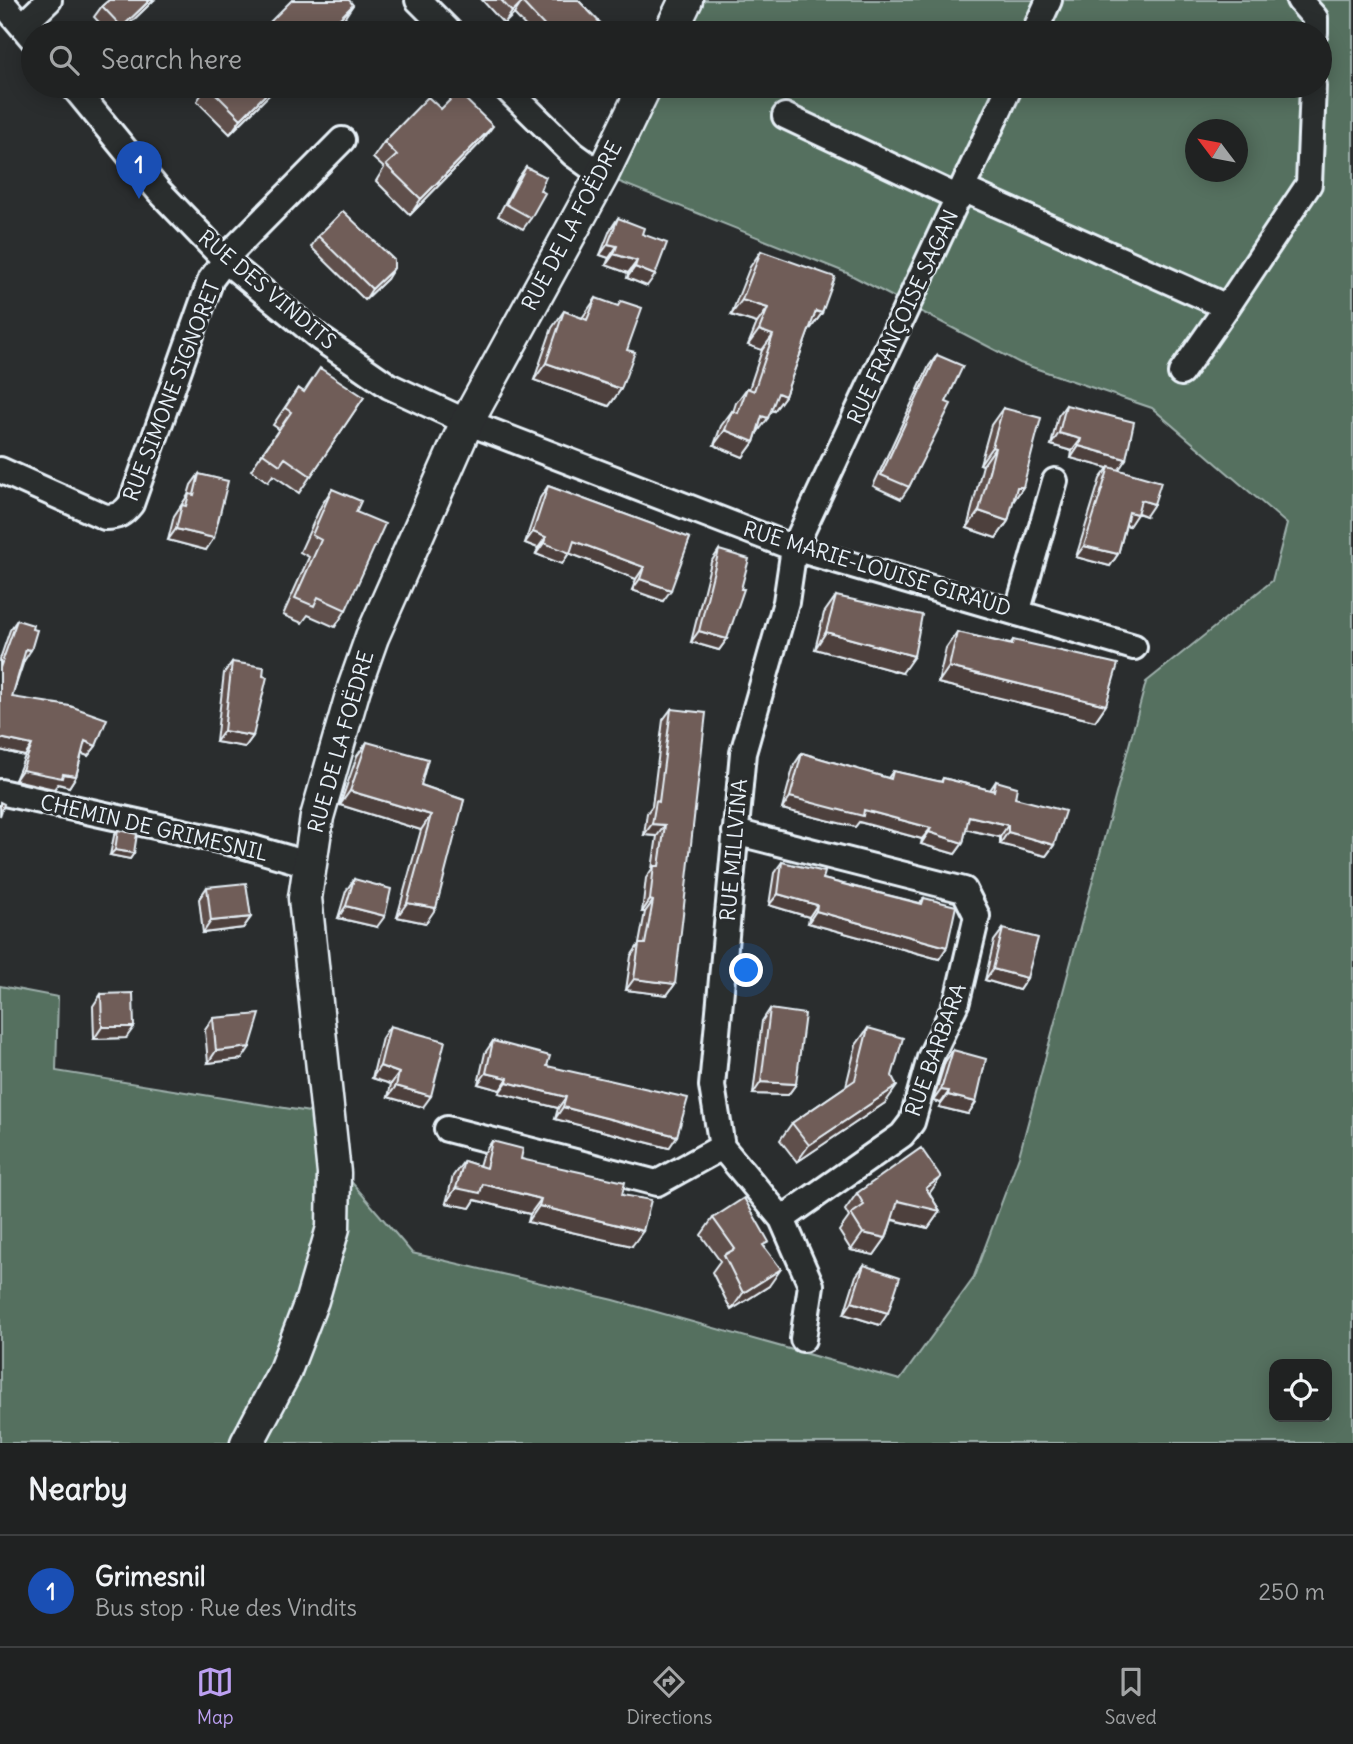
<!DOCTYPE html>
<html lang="en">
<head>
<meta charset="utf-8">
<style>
  :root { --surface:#202222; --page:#282a2a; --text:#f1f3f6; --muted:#a2a4a5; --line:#3d3f40; --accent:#bca0f2 }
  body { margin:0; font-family:Delius,sans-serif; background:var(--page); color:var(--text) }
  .controls { position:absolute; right:21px; bottom:21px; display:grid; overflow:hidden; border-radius:14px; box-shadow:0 4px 18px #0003 }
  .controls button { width:63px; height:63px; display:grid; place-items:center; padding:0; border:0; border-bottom:2px solid var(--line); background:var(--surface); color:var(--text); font:35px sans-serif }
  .compass { position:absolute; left:1185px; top:119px; width:63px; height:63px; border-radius:50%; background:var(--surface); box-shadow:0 4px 18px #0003; rotate:302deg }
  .you { position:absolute; left:747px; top:971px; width:24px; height:24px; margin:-18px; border:5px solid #fff; border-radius:50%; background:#1a73e8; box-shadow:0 0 0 10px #1a73e833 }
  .badge { display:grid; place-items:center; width:46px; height:46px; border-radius:50%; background:var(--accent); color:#fff; font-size:23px; font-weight:700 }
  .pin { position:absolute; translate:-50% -58px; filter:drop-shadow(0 2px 4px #0008) }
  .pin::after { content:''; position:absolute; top:37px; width:24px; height:21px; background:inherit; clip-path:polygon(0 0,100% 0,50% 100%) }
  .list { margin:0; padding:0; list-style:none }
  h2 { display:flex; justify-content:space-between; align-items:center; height:91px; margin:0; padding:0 28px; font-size:30px }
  h2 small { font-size:23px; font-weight:400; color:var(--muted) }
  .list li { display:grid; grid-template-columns:46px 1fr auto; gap:21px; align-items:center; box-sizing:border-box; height:112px; padding:0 28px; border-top:2px solid var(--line) }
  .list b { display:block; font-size:26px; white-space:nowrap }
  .list p { margin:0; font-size:23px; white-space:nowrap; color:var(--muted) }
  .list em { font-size:23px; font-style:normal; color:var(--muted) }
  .icon { flex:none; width:38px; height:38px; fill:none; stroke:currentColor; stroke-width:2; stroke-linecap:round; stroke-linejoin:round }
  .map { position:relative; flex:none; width:1353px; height:1443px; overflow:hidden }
  .search { position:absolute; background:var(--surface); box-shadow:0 4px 18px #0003; left:21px; right:21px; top:21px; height:77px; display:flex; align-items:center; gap:18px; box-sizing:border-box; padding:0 24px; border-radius:38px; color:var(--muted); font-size:26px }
  .sheet { height:203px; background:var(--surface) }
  nav { display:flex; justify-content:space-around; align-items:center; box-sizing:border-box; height:98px; border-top:2px solid var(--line); background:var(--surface); font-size:19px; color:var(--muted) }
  nav a { display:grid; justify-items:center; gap:4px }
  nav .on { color:var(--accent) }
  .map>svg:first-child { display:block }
  .green { fill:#55705f; stroke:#9eb0ac; stroke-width:2; fill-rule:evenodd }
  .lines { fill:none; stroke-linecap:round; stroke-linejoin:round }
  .minor-casing { stroke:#e8f1f8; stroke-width:30 }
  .tertiary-casing { stroke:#e8f1f8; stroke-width:37 }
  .minor { stroke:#2a2d2e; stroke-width:24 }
  .tertiary { stroke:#2a2d2e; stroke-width:32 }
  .wall { fill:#5f504c; stroke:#e8f1f8; stroke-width:2 }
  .shaded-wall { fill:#4e413e; stroke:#e8f1f8; stroke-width:2 }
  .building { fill:#6f5d58; stroke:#e8f1f8; stroke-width:2 }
  .labels { text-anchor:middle; stroke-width:6; stroke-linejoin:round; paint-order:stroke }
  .street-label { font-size:21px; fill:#e8f1f8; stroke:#2a2d2e }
</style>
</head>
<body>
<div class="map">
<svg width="1353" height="1443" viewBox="0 0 1353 1443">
  <rect width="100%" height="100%" fill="#2a2d2e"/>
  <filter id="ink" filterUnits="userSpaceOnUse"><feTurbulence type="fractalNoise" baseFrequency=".0143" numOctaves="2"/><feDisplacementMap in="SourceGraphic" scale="14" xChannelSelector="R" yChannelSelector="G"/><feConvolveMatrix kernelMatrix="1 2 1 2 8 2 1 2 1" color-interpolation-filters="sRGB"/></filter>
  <g filter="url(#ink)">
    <path class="green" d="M686,0H1353V1443H0V986L58,997L56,1071L328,1115L348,1178L412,1253L614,1300L900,1380L973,1279L1019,1156L1146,682L1272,581L1287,524L1152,408L1020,363L847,273L602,175L645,86H1320V33H670ZM1196,130H1238V172H1196ZM1274,1364H1327V1417H1274Z"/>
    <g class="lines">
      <g class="minor-casing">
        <path id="minor" d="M0,0L33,39
          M418,0L451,33
          M1299,0L1315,18V33
          M22,26L49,0
          M1034,33L1049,0
          M73,86L158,190L227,262L321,339L389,386L467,422L794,548L1134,647
          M504,86L573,154L602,175
          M785,116L959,198
          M963,189L1227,307L1309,184L1313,86
          M1181,373L1227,307
          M0,470L105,517C118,517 123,514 131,504L211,279L235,248L342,140
          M1017,613L1055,481
          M0,792L242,845L308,864
          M735,832L964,890L977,916L957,1001L930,1058L912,1122L902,1135L782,1219
          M447,1129L657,1183L722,1147
          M803,1339L811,1285L782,1219L722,1147L712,1086L743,753L786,602L794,548L1010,86"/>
      </g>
      <g class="tertiary-casing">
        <path id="tertiary" d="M670,33L686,0
          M247,1443L284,1373L312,1300L333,1228L334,1173L305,898L317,817L354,688L372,637L467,422L602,175L645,86"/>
      </g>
      <use href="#minor" class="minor"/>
      <use href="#tertiary" class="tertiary"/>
    </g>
    <path class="wall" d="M109,0H154L120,33H109L94,17L102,6Z
      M482,0H578L610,33H532L514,14L504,24Z
      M207,86H278L230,134L197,101Z
      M542,86H554L548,91Z
      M441,109L482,141L410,215L376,181L384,168L373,158L384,142Z
      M526,167L540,190L531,218L523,229L498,216L518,178Z
      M618,218L642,234L647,286L627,278L628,273L606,265L609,258L600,255L610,230Z
      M318,236L387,279L365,300L311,247Z
      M761,251L822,313L811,328L810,327L785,396L774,411L771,410L757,433L754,442L743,457L714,445L721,426L732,411L733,412L736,403L747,388L749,389L762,350L748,345L757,323L731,315L750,267Z
      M596,298L627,350L621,389L609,406L534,380L552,328L564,311L582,318Z
      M937,355L946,402L909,487L901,499L873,486L929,366Z
      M298,388L304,392L364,397L299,493L273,475L268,482L251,470L279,429L273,425Z
      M1066,405L1118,470L1146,516L1137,513L1129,526L1126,525L1118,554L1110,566L1076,557L1100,479L1108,468L1071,458L1072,451L1051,445L1058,416Z
      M1003,408L1023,487L1013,501L1008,521L996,538L967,528L983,465L980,464L991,425Z
      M199,474L206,550L168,540L174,516L188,495L191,485Z
      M548,486L690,538L663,601L632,590L636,579L569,553L562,564L536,554L538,548L525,543L540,498Z
      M332,489L356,512L346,610L335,627L308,615L302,623L283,615L309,557L300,552L321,506Z
      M719,550L727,639L719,650L691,642L711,562Z
      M836,596L902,673L815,649L824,613Z
      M17,620L24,661L12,697L96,746L88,756L82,753L76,776L69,787L58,784L54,789L15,780L25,756L0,750V659L10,630Z
      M957,632L1010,644L1013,640L1106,705L1095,721L938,683L946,648Z
      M232,662L253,736L245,747L216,742L224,673Z
      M671,709L675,984L667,995L626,990L631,956L639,944L645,912H642L646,878L652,869L657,836L644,835L647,813L652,806L663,720Z
      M367,742L421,785L464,800L426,923L397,917L421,830L340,805L357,756Z
      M802,753L888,778L893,771L941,782L943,778L990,790L996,781L1015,798L1054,845L1046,856L1000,844V837L966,829L963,843L955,854L921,844L922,839L859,822L855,827L782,809L794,765Z
      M118,830L134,853L130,859L110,855L114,836Z
      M782,862L823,879L920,903L924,898L947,947L939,959L808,923L809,917L769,905L774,873Z
      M354,879L377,927L338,918L346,891Z
      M207,887L251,917L243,928L203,933L199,899Z
      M1003,929L1027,978L1019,990L985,980L994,941Z
      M101,994L126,1038L94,1039L93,1006Z
      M770,1009L796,1084L788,1095L753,1094L762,1021Z
      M213,1018L242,1059L208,1063L205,1030Z
      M390,1026L423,1107L388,1097L391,1084L372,1078L382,1038Z
      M868,1028L892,1076L885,1103L797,1162L780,1140L792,1123L846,1086L856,1045Z
      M493,1041L547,1066L669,1148L555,1119L558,1108L499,1093L500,1090L478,1084L485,1053Z
      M953,1050L976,1102L968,1114L939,1107L941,1103L933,1101L945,1062Z
      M492,1141L521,1159L622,1195L632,1246L528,1222L530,1214L475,1200L470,1208L446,1203L453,1176L464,1161L479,1166L482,1156Z
      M857,1193L929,1194L940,1211L928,1228L892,1220L886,1238L874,1255L851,1250L839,1231L849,1217L845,1210Z
      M713,1218L765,1247L769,1286L731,1310L712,1272L720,1261L701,1235Z
      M864,1265L880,1325L844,1314L856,1276Z"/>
    <path class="shaded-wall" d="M150,0H154L120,33H118L122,27Z
      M522,2L514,14L504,24L512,12Z
      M353,5L343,20L330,33H325Z
      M274,86H278L230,134L241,119Z
      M493,126L482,141L410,215L421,199Z
      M608,244L617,246L609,258L600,255Z
      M614,254L637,261L628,273L606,265Z
      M635,267L655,275L647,286L627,278Z
      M394,268L387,279L365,300L372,289Z
      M742,300L768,308L757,323L731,315Z
      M816,311L822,313L811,328L805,326Z
      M759,330L773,335L762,350L748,345Z
      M546,363L621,389L609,406L534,380Z
      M778,393L785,396L774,411L767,409Z
      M762,416L768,418L757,433Z
      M725,430L754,442L743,457L714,445Z
      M1059,433L1081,439L1072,451L1051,445Z
      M1079,446L1126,459L1118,471L1071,458Z
      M992,447L995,448L983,465L980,464Z
      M1017,487H1023L1011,505Z
      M1141,500L1154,504L1146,516L1133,511Z
      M979,511L1008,521L996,538L967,528Z
      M1129,512L1137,514L1129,526L1121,523Z
      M176,529L214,538L206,550L168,540Z
      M533,532L546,537L538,548L525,543Z
      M574,541L644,567L636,579L569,553L562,564L536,554L544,543Z
      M1084,546L1118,554L1110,566L1076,557Z
      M640,579L671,590L663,601L632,590Z
      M699,631L727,639L719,650L691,642Z
      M826,632L914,656L902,673L815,649Z
      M26,649L31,650L24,661L19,659Z
      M949,667L1106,705L1095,721L938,683Z
      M224,731L253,736L245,747L216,742Z
      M0,738L32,745L25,756L0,750Z
      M85,741L96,746L88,756L77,752Z
      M22,770L63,774L76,776L69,787L58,784L54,789L15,780Z
      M350,791L431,815L421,830L340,805Z
      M790,797L864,810L931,828L922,839L859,822L855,827L782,809Z
      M969,816L1008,825L1000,837L960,828Z
      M652,824L665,825L657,836L644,835Z
      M929,832L963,843L955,854L921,844Z
      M1008,832L1054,845L1046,856L1000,844Z
      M115,850L134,853L130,859L110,855Z
      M778,894L817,905L809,917L769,905Z
      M650,900L653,901L645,912H642Z
      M407,903L436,908L426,923L397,917Z
      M346,906L385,916L377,927L338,918Z
      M816,911L947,947L939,959L808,923Z
      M251,917L243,928L203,933L211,921Z
      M993,969L1027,978L1019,990L985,980Z
      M634,979L675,984L667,995L626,990Z
      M102,1027H134L126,1038L94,1039Z
      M250,1047L242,1059L208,1063L216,1051Z
      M380,1066L399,1073L391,1084L372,1078Z
      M486,1073L508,1078L500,1090L478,1084Z
      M507,1082L566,1097L558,1108L499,1093Z
      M761,1082L796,1084L788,1095L753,1094Z
      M396,1086L431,1096L423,1107L388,1097Z
      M897,1086L885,1103L797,1162L809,1145Z
      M941,1090L949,1091L941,1103L933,1101Z
      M948,1095L976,1102L968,1114L939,1107Z
      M563,1107L677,1136L669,1148L555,1119Z
      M941,1177L929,1194L940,1211L928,1228L886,1218L898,1201L926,1188Z
      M483,1184L541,1199L530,1214L475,1200L470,1208L446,1203L456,1188Z
      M539,1206L643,1231L632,1246L528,1222Z
      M863,1233L886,1238L874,1255L851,1250Z
      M781,1269L769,1286L731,1310L743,1293Z
      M852,1302L888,1313L880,1325L844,1314Z"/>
    <path class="building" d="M109,0H150L122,27L102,6Z
      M292,0H349L353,5L325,33H259Z
      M501,0H578L610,33H551L522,2L512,12Z
      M208,86H274L241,119Z
      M458,92L493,126L421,199L386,165L397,155L384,142L428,97L441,109Z
      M526,167L546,177L540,190L545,193L531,218L506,204Z
      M343,211L394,260V268L372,289L318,236Z
      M618,218L644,228L642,234L667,243L655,275L635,267L637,261L614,254L617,246L608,244Z
      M761,251L835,277L822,313L816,311L785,396L778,393L768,418L762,416L754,442L725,430L732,411L738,413L747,388L754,391L773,335L759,330L768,308L742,300Z
      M596,298L618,306L621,301L642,308L627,350L635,352L621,389L546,363L564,311L587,320Z
      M937,355L963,366L946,402L951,404L909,487L881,475Z
      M320,368L364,397L311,476L285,458L280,465L263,453L291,412L285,408L298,388L304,392Z
      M1066,405L1134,422L1126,459L1079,446L1081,439L1059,433Z
      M1003,408L1041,418L1023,487H1017L1008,521L979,511L995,448L992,447Z
      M1109,467L1161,482L1154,504L1141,500L1137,514L1129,512L1118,554L1084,546Z
      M199,474L228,481L214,538L176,529L182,505L186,506L189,494L194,495Z
      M548,486L690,538L671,590L640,579L644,567L574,541L570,553L544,543L546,537L533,532Z
      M332,489L361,501L356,512L385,524L346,610L318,597L314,606L295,598L321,540L312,535Z
      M719,550L749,559L741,589H744L727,639L699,631Z
      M836,596L922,615L914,656L826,632Z
      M17,620L33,625L32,629L37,630L31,650L26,649L12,697L70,706L107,719L96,746L85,741L76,776L63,774L62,778L22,770L32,745L0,738V668Z
      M957,632L1012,645L1013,640L1118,664L1106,705L949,667Z
      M232,662L264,667L263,676L267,677L253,736L224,731Z
      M671,709L706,713L675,984L634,979L639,944H645L653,901L650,900L654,866H659L665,825L652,824L656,801L659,802Z
      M367,742L428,759L421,785L464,800L436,908L407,903L431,815L350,791Z
      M802,753L891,779L893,771L942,782L943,778L994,791L996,781L1017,787L1015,798L1065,811L1054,845L1008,832V825L969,816L963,843L929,832L931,828L864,810L863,816L790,797Z
      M0,802L4,804L0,816Z
      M118,830L137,834L134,853L115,850Z
      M782,862L825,872L823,879L922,904L924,898L956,906L947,947L816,911L817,905L778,894Z
      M354,879L391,889L385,916L346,906Z
      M246,883L251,917L211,921L207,887Z
      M1003,929L1038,938L1027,978L993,969Z
      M133,993L134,1027H102L101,994Z
      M770,1009L805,1014L796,1084L761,1082Z
      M260,1014L250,1047L216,1051L213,1018Z
      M390,1026L445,1041L431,1096L396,1086L399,1073L380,1066Z
      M868,1028L903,1038L892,1076L897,1086L809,1145L792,1123L855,1080Z
      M493,1041L550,1056L547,1066L688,1098L677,1136L563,1107L566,1097L507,1082L508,1078L486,1073Z
      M953,1050L986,1059L976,1102L948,1095L949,1091L941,1090Z
      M492,1141L523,1149L521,1159L625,1182L622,1195L651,1200L643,1231L539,1206L541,1199L483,1184L480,1193L456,1188L464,1161L486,1168Z
      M921,1148L941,1177L926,1188L940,1211L898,1201L886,1238L863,1233L851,1214L864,1205L857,1193Z
      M744,1198L769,1242L763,1245L781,1269L743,1293L724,1255L735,1249L713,1218Z
      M864,1265L900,1277L888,1313L852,1302Z"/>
  </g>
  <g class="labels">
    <g class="street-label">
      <text transform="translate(572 226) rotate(-62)" y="7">RUE DE LA FOËDRE</text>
      <text transform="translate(267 290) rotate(40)" y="7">RUE DES VINDITS</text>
      <text transform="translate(903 317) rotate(-65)" y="7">RUE FRANÇOISE SAGAN</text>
      <text transform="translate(172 391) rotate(-69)" y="7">RUE SIMONE SIGNORET</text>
      <text transform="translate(877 569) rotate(17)" y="7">RUE MARIE-LOUISE GIRAUD</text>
      <text transform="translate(341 742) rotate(-74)" y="7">RUE DE LA FOËDRE</text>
      <text transform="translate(154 828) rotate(13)" y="7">CHEMIN DE GRIMESNIL</text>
      <text transform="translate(734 850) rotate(-85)" y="7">RUE MILLVINA</text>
      <text transform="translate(936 1050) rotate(-70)" y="7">RUE BARBARA</text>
    </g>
  </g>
</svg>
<div class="controls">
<button><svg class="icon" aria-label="locate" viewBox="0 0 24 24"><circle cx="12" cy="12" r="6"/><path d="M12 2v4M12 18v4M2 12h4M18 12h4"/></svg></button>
</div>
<svg class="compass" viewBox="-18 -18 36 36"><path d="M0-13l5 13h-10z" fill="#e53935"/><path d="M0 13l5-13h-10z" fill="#a2a4a5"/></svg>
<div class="you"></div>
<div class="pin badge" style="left:139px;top:199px;background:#1a4fb4">1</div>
<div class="search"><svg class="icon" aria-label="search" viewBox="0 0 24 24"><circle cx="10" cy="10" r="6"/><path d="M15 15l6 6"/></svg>Search here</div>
</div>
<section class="sheet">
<h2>Nearby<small></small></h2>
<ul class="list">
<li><span class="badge" style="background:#1a4fb4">1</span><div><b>Grimesnil</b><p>Bus stop · Rue des Vindits</p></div><em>250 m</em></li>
</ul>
</section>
<nav>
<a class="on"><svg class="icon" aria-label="map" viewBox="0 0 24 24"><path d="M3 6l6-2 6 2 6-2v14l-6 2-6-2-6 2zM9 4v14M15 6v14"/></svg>Map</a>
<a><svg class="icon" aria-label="directions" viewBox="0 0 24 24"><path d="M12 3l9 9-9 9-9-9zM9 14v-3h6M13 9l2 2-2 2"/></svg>Directions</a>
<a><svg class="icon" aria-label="saved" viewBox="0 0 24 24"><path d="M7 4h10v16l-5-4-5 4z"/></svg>Saved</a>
</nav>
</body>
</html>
